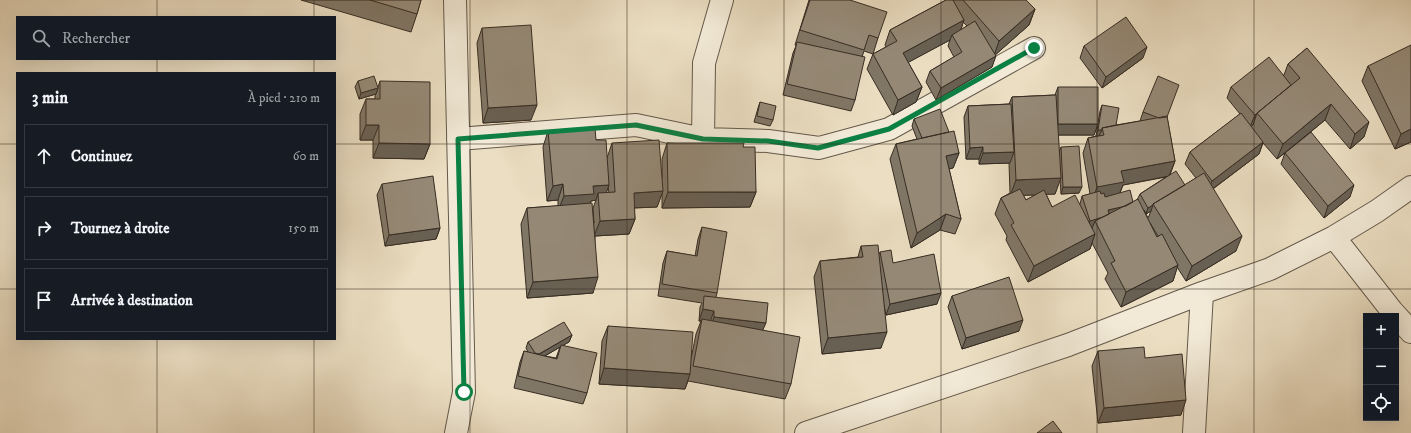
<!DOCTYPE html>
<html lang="fr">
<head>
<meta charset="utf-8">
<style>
  :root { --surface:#171b24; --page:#242831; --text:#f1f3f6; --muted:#9ea1a6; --line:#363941 }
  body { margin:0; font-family:"IM FELL DW Pica",serif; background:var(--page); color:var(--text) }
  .controls { position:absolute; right:12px; bottom:12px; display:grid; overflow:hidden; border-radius:0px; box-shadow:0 4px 16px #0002 }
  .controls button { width:36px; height:36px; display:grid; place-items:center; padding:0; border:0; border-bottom:1px solid var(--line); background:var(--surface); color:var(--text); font:20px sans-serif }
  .stop { position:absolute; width:12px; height:12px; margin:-9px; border:3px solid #0b8043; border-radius:50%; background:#fff }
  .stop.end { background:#0b8043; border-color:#fff; box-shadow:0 1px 4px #0008 }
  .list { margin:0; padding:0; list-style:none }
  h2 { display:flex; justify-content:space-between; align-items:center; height:52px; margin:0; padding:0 16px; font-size:17px }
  h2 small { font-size:13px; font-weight:400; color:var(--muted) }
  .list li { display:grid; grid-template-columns:26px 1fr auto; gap:12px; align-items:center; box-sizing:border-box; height:64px; margin:0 8px 8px; padding:0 8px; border:1px solid var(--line); border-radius:0px }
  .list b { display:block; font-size:15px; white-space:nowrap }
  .list em { font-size:13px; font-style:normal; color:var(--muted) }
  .icon { flex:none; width:22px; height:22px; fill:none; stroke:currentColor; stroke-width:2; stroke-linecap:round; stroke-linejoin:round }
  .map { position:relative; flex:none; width:1411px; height:433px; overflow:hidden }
  .search { position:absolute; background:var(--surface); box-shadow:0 4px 16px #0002; left:16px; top:16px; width:320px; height:44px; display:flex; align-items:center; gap:10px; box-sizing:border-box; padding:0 14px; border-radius:0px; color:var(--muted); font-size:15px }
  .panel { position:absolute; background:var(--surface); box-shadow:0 4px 16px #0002; left:16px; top:72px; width:320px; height:268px; border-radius:0px }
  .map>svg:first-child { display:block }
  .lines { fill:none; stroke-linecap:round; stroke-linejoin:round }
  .minor-casing { stroke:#64594b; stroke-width:24 }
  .minor { stroke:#f2ead7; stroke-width:22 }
  .wall { fill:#807665; stroke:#372d23; fill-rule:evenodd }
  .shaded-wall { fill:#686053; stroke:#372d23 }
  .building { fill:#958976; stroke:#372d23 }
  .route { stroke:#0b8043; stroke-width:5 }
  .grid { fill:none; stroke:#372d23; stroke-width:1; stroke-opacity:0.55 }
</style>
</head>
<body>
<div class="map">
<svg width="1411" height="433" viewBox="0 0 1411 433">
  <rect width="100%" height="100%" fill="#ebdec2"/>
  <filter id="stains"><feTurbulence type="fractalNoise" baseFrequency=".005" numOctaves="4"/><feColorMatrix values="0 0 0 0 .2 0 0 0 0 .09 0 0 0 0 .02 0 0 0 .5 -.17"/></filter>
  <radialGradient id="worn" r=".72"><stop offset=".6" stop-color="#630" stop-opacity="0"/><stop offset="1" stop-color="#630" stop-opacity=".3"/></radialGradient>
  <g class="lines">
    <g class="minor-casing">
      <path id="minor" d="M455,0L464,392L456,433
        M458,139L636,125L703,139L768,141L819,148L889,129L1034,48
        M703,139L704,63L722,0
        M1334,237L1392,311L1411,332
        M806,433L1068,345L1202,293L1270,269L1334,237L1377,211L1411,187
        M1194,433L1202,293"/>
    </g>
    <use href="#minor" class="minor"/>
  </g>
  <path class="wall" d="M301,0H421L417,14L411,32Z
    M809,0H850L878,38L873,54L864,51L862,57L855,100L851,111L783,95L793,53L796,46L795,45Z
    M946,0H1026L1035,9L1029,25L995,55L992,67L936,100L926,82L930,71L954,57L948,46L950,40L908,62L922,87L916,102L893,115L867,69L873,54L886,47L885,45L890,30ZM963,22L967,26L961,30Z
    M482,28L531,120L483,123L477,43Z
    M1084,46L1143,58L1102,88L1080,58Z
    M1307,48L1364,137L1350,149L1325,120L1289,150L1350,197L1324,218L1281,164L1285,153L1277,159L1263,143L1259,154L1213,189L1236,251L1186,281L1177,267L1173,281L1121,307L1105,279L1108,273L1092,243L1090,249L1028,282L1006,240L1007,236L995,214L1001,198L1010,193L1009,163L979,164V159H966L964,117L968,106L1009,104L1012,97L1055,95L1058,87L1098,123L1100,111L1102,105L1116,125L1140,121L1143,112L1167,117L1175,161L1170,175L1185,185L1196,178L1185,164L1190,152L1240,114L1227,98L1231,87L1284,75L1288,64ZM1098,125L1096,136L1088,138L1083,153L1090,194L1082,196L1080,204L1052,207L1046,194H1055L1060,179L1061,194L1079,193L1061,147L1059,152L1058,135H1094ZM1166,177L1140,194L1137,200L1133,202L1120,193L1123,185ZM1023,195H1035L1026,200ZM1144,210L1146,214L1151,211L1148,218ZM1150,223L1158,236L1157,237Z
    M1368,66L1411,142L1395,149L1362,81Z
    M358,81L378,88L376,94L359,99L355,87Z
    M380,81L430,144L424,159L373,158V140H360V114L366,99H375V96Z
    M760,102L773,120L770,126L754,122L758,108Z
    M914,119L949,132L959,153L953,168L949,169L961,219L955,234L940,230L911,248L890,159L896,144L917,139L912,126Z
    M548,131L596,140L607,158L612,143L662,179V159L667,143L743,147L756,192L750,207L662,208V193L657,207L634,208L635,219L629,234L595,236L593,293L527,298L521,224L527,208L558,206V200L547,201L543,147ZM608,187L609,193H606ZM596,200L593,208L594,223L590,203L591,201Z
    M382,184L440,228L436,239L385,246L377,195Z
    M702,227L717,293L716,297L763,330L791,384L785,399L688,381L685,389L599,384L602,341L608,326L691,359L696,334L701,321H699L700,307L702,303L658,296L663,263L667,251L695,256L698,239Z
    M861,246L879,254L880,252L893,263L937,304L886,315L884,306L881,348L822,354L814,277L820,261L858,257Z
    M952,296L1019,331L962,349L948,307Z
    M572,335L569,342L563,345L587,393L583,404L514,388L520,362L524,351L528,352L526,348L528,342ZM560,347L556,358L545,356Z
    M1098,351L1145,358L1181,415L1098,423L1092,366Z"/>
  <path class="shaded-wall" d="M1035,9L1029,25L994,56L999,41Z
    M964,20L959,35H952L950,40L898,68L903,53Z
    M1147,47L1143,58L1102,88L1106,77Z
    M996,56L992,67L936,100L941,88Z
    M1292,86L1257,113L1253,125L1250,127L1255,115Z
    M922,87L916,102L893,115L898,100Z
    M378,88L376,94L359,99L361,93Z
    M1331,104L1325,120L1277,159L1283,144Z
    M537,105L531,120L483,123L488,108Z
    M1369,122L1364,137L1350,149L1355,134Z
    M1058,124H1098L1094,135H1053Z
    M366,125H379L373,140H360Z
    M1411,129V142L1395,149L1401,134Z
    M1098,130H1102L1099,136H1096Z
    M1263,142L1259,154L1207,193L1212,181Z
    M379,143L430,144L424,159L373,158Z
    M983,147L979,159H966L970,148Z
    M1014,152L1010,163L979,164L983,153Z
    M959,153L953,168L940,171L946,156Z
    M1175,161L1169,176L1123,185L1118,197L1092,202L1097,187L1121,171Z
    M1061,178L1055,194L1010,196L1016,180Z
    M563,184L558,200L547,201L553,186Z
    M609,185L604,200L598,193L596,200L591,201L588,209L558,211L564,196L593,186Z
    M1354,185L1350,197L1324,218L1328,206Z
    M1063,187H1082L1079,193L1061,194Z
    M663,191L657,207L628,208L634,193Z
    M668,192H756L750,207L662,208Z
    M1134,203L1095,221L1091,231L1086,232L1090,221L1108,210Z
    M1153,205L1151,211L1146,214L1148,208Z
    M946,214L940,230L911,248L917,233Z
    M635,219L629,234L594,236L600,221Z
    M440,228L436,239L385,246L389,235Z
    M1095,234L1090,249L1028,282L1034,266Z
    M1242,236L1236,251L1186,281L1192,266Z
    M1178,265L1173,281L1121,307L1126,292Z
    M598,277L593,293L527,298L533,282Z
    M941,293L937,304L886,315L890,304Z
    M703,309L714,311L710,322L702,319L701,321H699Z
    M714,317L766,323L761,334L710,329Z
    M1023,320L1019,331L962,349L966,338Z
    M887,332L881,348L822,354L828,338Z
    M572,335L569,342L534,362L536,356Z
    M604,368L690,374L685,389L599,384Z
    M1186,400L1181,415L1098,423L1104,408Z"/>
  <path class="building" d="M370,0H421L417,14Z
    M810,0H850L887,12L878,38L869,35L864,50L800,30Z
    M946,0H953L964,20L903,53L922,87L898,100L873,54L897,41L890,30Z
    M963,0H1026L1035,9L999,41Z
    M1126,17L1147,47L1106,77L1084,46Z
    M975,21L996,56L941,88L930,71L962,52L952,35Z
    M531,25L537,105L488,108L482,28Z
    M797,42L865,57L855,100L787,84Z
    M1411,45V129L1401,134L1368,66Z
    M1307,48L1369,122L1355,134L1331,104L1283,144L1257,113L1300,78L1288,64Z
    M1269,57L1291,85L1255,115L1231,87Z
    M374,76L378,88L361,93L358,81Z
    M1158,76L1179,85L1167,117L1159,118L1143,112Z
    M380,81L430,82V144L379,143V125H366V99H380Z
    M1058,87H1098V124H1058Z
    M1056,95L1061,178L1016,180L1012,97Z
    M760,102L776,106L773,120L757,116Z
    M1011,104L1014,152L983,153V147L970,148L968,106Z
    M1102,105L1119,108L1116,125L1102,128V130H1098Z
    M940,109L949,132L922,138L914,119Z
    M1241,113L1263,142L1212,181L1190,152Z
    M1167,116L1175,161L1121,171L1124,182L1097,187L1088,138L1104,135L1102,128Z
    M595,128L596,140H606L609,185L593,186L594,194L564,196L563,184L553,186L548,131Z
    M954,131L959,153L946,156L961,219L946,214L917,233L896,144Z
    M1311,132L1354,185L1328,206L1285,153Z
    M659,140L663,191L634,193L635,219L600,221L598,193L615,192L612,143Z
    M667,143H744L743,147H755L756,192H668Z
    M1079,146L1082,187H1063L1061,147Z
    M1176,171L1185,185L1153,204V205L1148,208L1140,194Z
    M1204,173L1242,236L1192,266L1153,204Z
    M433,176L440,228L389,235L382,184Z
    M1020,189L1026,200L1044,190L1052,207L1075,195L1095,234L1034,266L1011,225L1014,223L1001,198Z
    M1130,190L1133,202L1126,206L1108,210L1109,214L1103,217L1090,221L1082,196L1100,191L1101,194L1104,193L1105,197Z
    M1138,199L1157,237L1162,234L1178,265L1126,292L1111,263L1115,261L1095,221Z
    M592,203L598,277L533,282L527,208Z
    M702,227L727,232L717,293L662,284L667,251L697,256Z
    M878,245L887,332L828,338L820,261L863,257L861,246Z
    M891,250L893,263L934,254L941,293L890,304L880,252Z
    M1009,277L1023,320L966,338L952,296Z
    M704,296L768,303L766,323L714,317V311L703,309Z
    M702,319L800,337L791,384L693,366Z
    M564,322L572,335L539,354L535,353L528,342Z
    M608,326L693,332L690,374L604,368Z
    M561,345L597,353L587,393L518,376L524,351L557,359Z
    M1144,347L1145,358L1182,354L1186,400L1104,408L1098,351Z
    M1053,421L1062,433H1037Z"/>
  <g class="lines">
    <path class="route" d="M464,392L458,139L636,125L703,139L768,141L818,148L889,129L1034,48"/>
  </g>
  <path class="grid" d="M157,0V17M314,0V17M470,0V433M627,0V433M784,0V433M941,0V433M1097,0V433M1254,0V433M157,59V73M314,59V73M0,144H17M335,144H1411M0,289H17M335,289H1411M157,339V433M314,339V433"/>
  <rect width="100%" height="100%" filter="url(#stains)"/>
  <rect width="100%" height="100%" fill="url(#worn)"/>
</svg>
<div class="controls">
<button>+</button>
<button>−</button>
<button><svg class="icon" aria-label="locate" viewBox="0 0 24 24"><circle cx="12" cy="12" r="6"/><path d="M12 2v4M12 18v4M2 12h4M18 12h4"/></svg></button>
</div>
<div class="stop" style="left:464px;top:392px"></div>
<div class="stop end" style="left:1034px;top:48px"></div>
<div class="search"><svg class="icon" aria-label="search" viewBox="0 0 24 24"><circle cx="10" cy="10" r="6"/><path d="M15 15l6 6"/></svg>Rechercher</div>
<section class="panel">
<h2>3 min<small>À pied · 210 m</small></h2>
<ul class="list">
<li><svg class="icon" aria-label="ahead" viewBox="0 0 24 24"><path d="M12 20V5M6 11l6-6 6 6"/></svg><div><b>Continuez</b></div><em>60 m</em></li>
<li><svg class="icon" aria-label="right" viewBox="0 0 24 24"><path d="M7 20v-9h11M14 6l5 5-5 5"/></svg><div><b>Tournez à droite</b></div><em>150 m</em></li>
<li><svg class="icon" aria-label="arrive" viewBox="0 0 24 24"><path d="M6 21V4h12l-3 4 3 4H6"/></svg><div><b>Arrivée à destination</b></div></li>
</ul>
</section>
</div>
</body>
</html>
